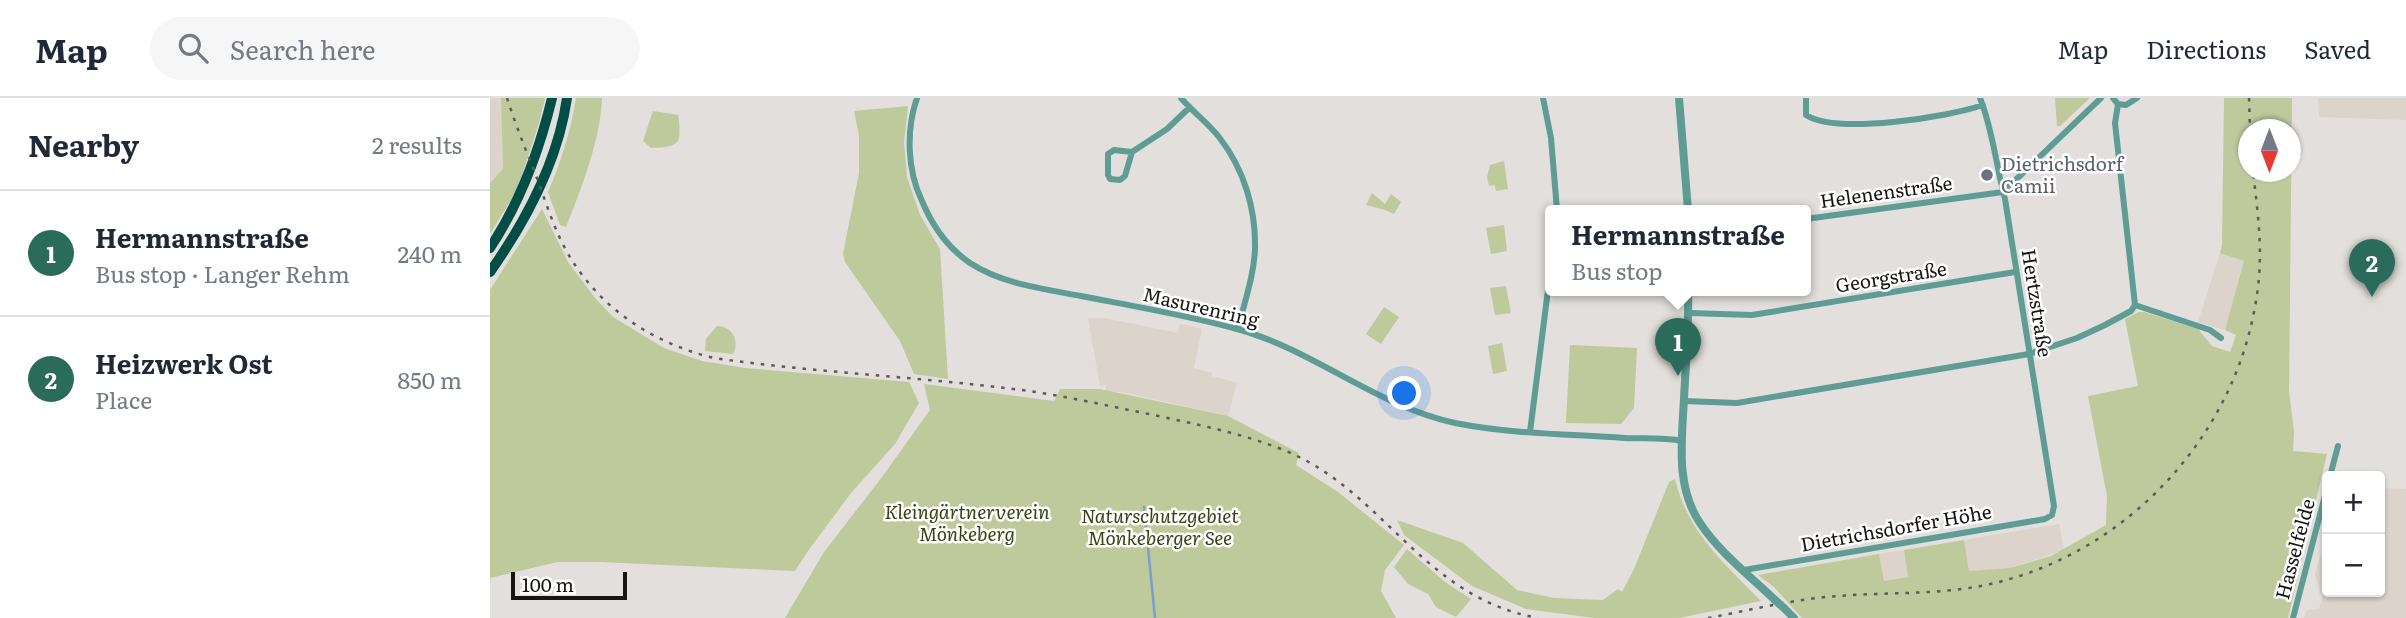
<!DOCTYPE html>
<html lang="en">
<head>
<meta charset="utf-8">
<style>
  :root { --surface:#fff; --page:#f6f6f7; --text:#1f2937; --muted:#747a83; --line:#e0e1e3; --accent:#2a6b5a }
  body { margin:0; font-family:Literata,serif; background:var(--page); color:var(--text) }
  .controls { position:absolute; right:21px; bottom:21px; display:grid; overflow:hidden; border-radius:7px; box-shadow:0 2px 5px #0004 }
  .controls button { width:63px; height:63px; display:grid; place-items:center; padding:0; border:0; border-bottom:2px solid var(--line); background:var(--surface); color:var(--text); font:35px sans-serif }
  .compass { position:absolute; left:1748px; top:21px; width:63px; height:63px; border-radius:50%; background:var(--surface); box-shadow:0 2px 5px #0004; rotate:180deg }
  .scale { position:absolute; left:21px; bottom:18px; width:116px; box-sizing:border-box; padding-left:7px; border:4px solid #161513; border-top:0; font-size:19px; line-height:24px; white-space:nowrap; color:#161513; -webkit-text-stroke:5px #fff; paint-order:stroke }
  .you { position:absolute; left:915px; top:296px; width:24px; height:24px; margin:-18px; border:5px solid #fff; border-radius:50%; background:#1a73e8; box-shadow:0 0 0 10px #1a73e833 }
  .badge { display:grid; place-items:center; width:46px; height:46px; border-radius:50%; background:var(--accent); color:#fff; font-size:23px; font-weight:700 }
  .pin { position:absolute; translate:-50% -58px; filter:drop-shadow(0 2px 4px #0008) }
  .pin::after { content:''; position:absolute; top:37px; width:24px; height:21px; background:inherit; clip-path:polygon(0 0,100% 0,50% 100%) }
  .popup { position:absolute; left:1055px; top:107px; width:266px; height:91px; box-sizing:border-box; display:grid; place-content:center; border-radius:7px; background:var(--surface); filter:drop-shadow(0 2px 5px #0005); font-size:23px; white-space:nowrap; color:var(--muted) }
  .popup b { font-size:26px; color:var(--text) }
  .popup::after { content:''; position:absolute; left:50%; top:100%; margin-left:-14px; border:14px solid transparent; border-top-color:var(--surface) }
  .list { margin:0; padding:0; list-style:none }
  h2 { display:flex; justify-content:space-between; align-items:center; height:91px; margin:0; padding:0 28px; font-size:30px }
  h2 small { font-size:23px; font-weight:400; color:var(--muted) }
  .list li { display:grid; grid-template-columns:46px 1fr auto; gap:21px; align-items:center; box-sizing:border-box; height:126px; padding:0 28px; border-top:2px solid var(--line) }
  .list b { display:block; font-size:26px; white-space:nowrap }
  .list p { margin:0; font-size:23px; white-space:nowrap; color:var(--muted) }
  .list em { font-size:23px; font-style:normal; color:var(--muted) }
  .icon { flex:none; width:38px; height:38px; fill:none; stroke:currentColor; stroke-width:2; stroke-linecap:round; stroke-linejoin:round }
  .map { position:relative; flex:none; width:1916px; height:520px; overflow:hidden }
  header { display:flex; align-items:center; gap:42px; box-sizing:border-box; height:98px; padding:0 35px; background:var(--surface); border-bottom:2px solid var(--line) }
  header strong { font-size:33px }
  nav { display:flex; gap:38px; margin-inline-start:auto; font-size:24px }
  .search { width:490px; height:63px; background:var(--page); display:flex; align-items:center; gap:18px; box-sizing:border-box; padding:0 24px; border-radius:38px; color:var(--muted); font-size:26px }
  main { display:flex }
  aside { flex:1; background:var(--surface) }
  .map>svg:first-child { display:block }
  .built { fill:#dcd3ca }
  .green { fill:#bec99c; fill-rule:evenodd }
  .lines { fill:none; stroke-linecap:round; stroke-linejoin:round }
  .stream { stroke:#799ed0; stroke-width:2.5 }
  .minor { stroke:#5f9c93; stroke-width:6 }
  .tertiary { stroke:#5f9c93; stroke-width:8 }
  .trunk { stroke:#024d46; stroke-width:10 }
  .rail { stroke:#5c5b58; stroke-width:2.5; stroke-dasharray:3.5 7; stroke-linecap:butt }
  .tertiary-bridge { stroke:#5f9c93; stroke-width:8 }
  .worship-dot { fill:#6b7280; stroke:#fff; stroke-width:2.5 }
  .labels { text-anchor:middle; stroke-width:5; stroke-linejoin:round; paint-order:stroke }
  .worship-label { font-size:19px; fill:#5b616d; stroke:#fff; text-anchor:start }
  .street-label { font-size:19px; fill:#161513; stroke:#fff }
  .park-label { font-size:19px; font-style:italic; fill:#394213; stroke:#fff }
</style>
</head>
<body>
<header>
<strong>Map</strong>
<div class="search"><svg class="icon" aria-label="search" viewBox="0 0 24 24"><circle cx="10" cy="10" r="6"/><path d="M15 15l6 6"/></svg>Search here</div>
<nav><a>Map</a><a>Directions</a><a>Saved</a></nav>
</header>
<main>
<aside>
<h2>Nearby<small>2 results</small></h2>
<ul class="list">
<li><span class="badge">1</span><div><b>Hermannstraße</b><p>Bus stop · Langer Rehm</p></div><em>240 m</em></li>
<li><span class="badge">2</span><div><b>Heizwerk Ost</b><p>Place</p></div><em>850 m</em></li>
</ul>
</aside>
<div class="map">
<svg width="1916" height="520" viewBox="0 0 1916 520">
  <rect width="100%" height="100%" fill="#e2dfdc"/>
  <path class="built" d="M0,0H11L13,71L0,85Z
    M1828,0H1916V22L1829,19Z
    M1730,155L1754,163L1735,232L1708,224Z
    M598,220H614L688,235L690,226L712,231L704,270L722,275V278L747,285L738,318L632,294L616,293V287L610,288Z
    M1890,390L1916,391V520H1814L1817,512L1829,511L1833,497L1831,496L1825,477L1837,432V494H1890Z
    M1569,426L1574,452L1520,470L1479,473L1474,442Z
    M1414,452L1418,479L1394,483L1389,456Z"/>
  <path class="green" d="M11,0H55L49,25L27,92L0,136V85L13,71Z
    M86,0H112C110,43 92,89 76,129L70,127L58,94C71,64 81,32 86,0Z
    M1565,0H1600L1570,28H1567Z
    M1734,0H1802L1799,293L1804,333L1803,353L1837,356L1798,520H1312L1284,489L1268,477L1389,456L1394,483L1418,479L1414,452L1474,442L1479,473L1520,470L1561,458L1616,427L1617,398L1598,298L1648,288L1635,221L1649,214H1654L1708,231L1722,248L1740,254L1746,237L1735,232L1754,163L1730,155L1732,147ZM1758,32H1800V74H1758Z
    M418,8L414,44L417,79L430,117L450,151L458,281L424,276L410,243L355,164L353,156L369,75V38L364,13Z
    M163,13L188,17C192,46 190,49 161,50L153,43Z
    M1014,63L1018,91L1006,93L1005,87L999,88L997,79L1000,67Z
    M882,95L895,106L901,96L911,104L904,116L895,112L876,107Z
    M52,111L78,164L105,200L123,219L174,250L212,263L255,270L419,284L429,305L405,346L361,395L318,453L305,473L110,464H67L0,480V192Z
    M1014,127L1017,153L1001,156L996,130Z
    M1016,188L1021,215L1005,217L1000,190Z
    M894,209L909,219L891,246L876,236Z
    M227,228C242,228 250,242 243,256L215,253L216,241Z
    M1012,245L1017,273L1003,276L998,248Z
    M1080,247L1147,250L1144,310L1131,326L1076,325Z
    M434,286L564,303L570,291H610L738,318L809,355L806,367L848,394L914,447L895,472L891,493L906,520H295L334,454L392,379L440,312Z
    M1185,381C1198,435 1234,465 1271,503L1189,520H1104L1036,511L982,488L914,437L907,422L973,445L1027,492L1064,500L1113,502L1128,491L1132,494L1144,471L1179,384Z
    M917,451L955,484L981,501L966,519L946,509L938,496L918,486L904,469Z"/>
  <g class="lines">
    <path class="stream" d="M654,409L665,520"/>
    <path class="minor" d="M427,0C416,32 417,72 432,103C442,127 458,150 480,165C512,186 554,191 591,198C643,208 696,217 747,231C824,252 886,308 965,325C1021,336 1078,336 1134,340C1153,341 1173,339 1192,343
      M691,0C703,14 718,25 729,39C754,71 766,111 765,151C764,178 754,205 748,231
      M1053,0L1061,40L1067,112
      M1316,0V17C1347,37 1458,19 1493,7
      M1623,0L1628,6L1625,25L1645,207
      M1628,6L1636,7L1647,0
      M642,54L624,52L618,56V77L620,81L630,82L635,78L642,54L677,31L699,10
      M1316,121L1513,94L1611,0
      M1645,207L1720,232L1731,240
      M1199,215L1262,217L1525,174
      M1194,303L1247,305L1539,256L1587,240L1615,227L1641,213L1645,207
      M1040,334L1060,176
      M1840,378L1848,348
      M1254,472L1555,421L1562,417L1564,408L1515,101C1506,68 1503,32 1490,0
      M1803,520L1837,390"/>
    <path class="tertiary" d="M1189,0L1198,112
      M1198,192C1199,228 1196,264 1194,300C1192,342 1185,388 1210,425C1229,454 1259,477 1285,502
      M1295,511L1304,520"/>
    <path class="trunk" d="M0,150C31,103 49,54 62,0
      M0,174C36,123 68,63 77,0"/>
    <path class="rail" d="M17,0C25,25 35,50 45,75C55,101 63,129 77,154C109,210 162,245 224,260C328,275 434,279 539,293C579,299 619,308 659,316C705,326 752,335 796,353C895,394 932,499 1048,520
      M1759,0L1760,32
      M1218,520C1261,512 1304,501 1348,498C1397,494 1448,497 1496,487C1642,456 1756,328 1769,179C1772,144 1767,108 1763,74"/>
    <path class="tertiary-bridge" d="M1285,502L1295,511"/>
  </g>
  <circle class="worship-dot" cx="1497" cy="77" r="7"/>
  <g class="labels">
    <g class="worship-label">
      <text x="1511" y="73">Dietrichsdorf<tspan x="1511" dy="22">Camii</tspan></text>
    </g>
    <g class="street-label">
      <text transform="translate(1396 94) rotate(-8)" y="7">Helenenstraße</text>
      <text transform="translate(1401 179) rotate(-9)" y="7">Georgstraße</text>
      <text transform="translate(1547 205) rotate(81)" y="7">Hertzstraße</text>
      <text transform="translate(711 209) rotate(13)" y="7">Masurenring</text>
      <text transform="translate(1406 430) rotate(-10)" y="7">Dietrichsdorfer Höhe</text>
      <text transform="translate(1805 451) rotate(-75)" y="7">Hasselfelde</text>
    </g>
    <g class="park-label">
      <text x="477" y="421">Kleingärtnerverein<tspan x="477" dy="22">Mönkeberg</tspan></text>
      <text x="670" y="425">Naturschutzgebiet<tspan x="670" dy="22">Mönkeberger See</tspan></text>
    </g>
  </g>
</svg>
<div class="controls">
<button>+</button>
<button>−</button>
</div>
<svg class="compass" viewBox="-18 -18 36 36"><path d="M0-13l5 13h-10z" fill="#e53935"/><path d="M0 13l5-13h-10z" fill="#747a83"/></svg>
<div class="scale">100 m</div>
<div class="you"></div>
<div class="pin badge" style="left:1188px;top:278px">1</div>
<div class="popup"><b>Hermannstraße</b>Bus stop</div>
<div class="pin badge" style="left:1882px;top:199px">2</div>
</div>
</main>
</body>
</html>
